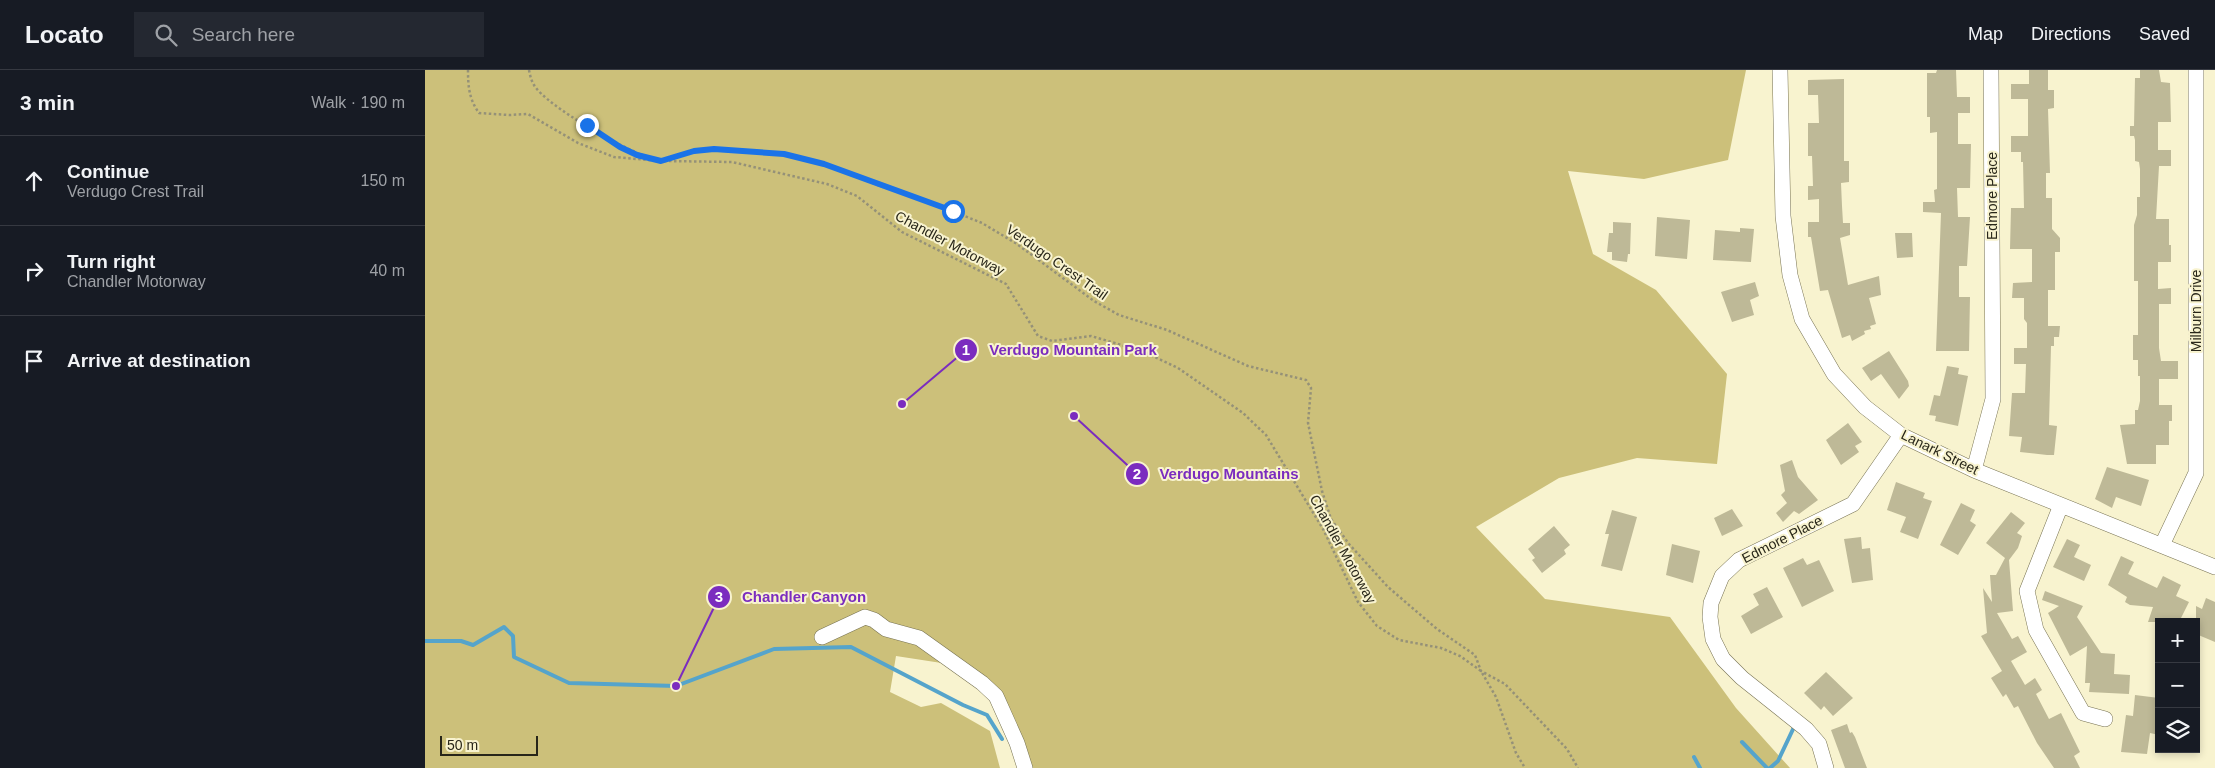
<!DOCTYPE html>
<html lang="en">
<head>
<meta charset="utf-8">
<style>
  :root { --surface:#171b24; --page:#242831; --text:#f1f3f6; --muted:#9ea1a6; --line:#363941 }
  body { margin:0; font-family:Helvetica,sans-serif; background:var(--page); color:var(--text) }
  .controls { position:absolute; right:15px; bottom:15px; display:grid; overflow:hidden; border-radius:0px; box-shadow:0 2px 8px #0003 }
  .controls button { width:45px; height:45px; display:grid; place-items:center; padding:0; border:0; border-bottom:1px solid var(--line); background:var(--surface); color:var(--text); font:25px sans-serif }
  .scale { position:absolute; left:15px; bottom:12px; width:98px; box-sizing:border-box; padding-left:5px; border:2px solid #282619; border-top:0; font-size:14px; line-height:18px; white-space:nowrap; color:#282619; -webkit-text-stroke:4px #f8f3cf; paint-order:stroke }
  .stop { position:absolute; width:15px; height:15px; margin:-11px; border:4px solid #1a73e8; border-radius:50%; background:#fff }
  .stop.end { background:#1a73e8; border-color:#fff; box-shadow:0 1px 5px #0008 }
  .list { margin:0; padding:0; list-style:none }
  h2 { display:flex; justify-content:space-between; align-items:center; height:65px; margin:0; padding:0 20px; font-size:21px }
  h2 small { font-size:16px; font-weight:400; color:var(--muted) }
  .list li { display:grid; grid-template-columns:32px 1fr auto; gap:15px; align-items:center; box-sizing:border-box; height:90px; padding:0 20px; border-top:1px solid var(--line) }
  .list b { display:block; font-size:19px; white-space:nowrap }
  .list p { margin:0; font-size:16px; white-space:nowrap; color:var(--muted) }
  .list em { font-size:16px; font-style:normal; color:var(--muted) }
  .icon { flex:none; width:28px; height:28px; fill:none; stroke:currentColor; stroke-width:2; stroke-linecap:round; stroke-linejoin:round }
  .map { position:relative; flex:none; width:1790px; height:698px; overflow:hidden }
  header { display:flex; align-items:center; gap:30px; box-sizing:border-box; height:70px; padding:0 25px; background:var(--surface); border-bottom:1px solid var(--line) }
  header strong { font-size:24px }
  nav { display:flex; gap:28px; margin-inline-start:auto; font-size:18px }
  .search { width:350px; height:45px; background:var(--page); display:flex; align-items:center; gap:12px; box-sizing:border-box; padding:0 18px; border-radius:0px; color:var(--muted); font-size:19px }
  main { display:flex }
  aside { flex:1; background:var(--surface) }
  .map>svg:first-child { display:block }
  .green { fill:#ccc07a }
  .lines { fill:none; stroke-linecap:round; stroke-linejoin:round }
  .stream { stroke:#55a4cb; stroke-width:4 }
  .building { fill:#beb997 }
  .minor-casing { stroke:#787353; stroke-width:16 }
  .path { stroke:#959178; stroke-width:2.5; stroke-dasharray:2.5 2.5; stroke-linecap:butt }
  .minor { stroke:#fff; stroke-width:15 }
  .route { stroke:#1a73e8; stroke-width:6 }
  .labels { text-anchor:middle; stroke-width:4; stroke-linejoin:round; paint-order:stroke }
  .street-label { font-size:14px; fill:#282619; stroke:#f8f3cf }
  .leader { fill:none; stroke:#7b2cbf; stroke-width:2 }
  .callout-dot { fill:#7b2cbf; stroke:#f8f3cf; stroke-width:2 }
  .mark-label { font-size:15px; text-anchor:middle; font-weight:bold; fill:#fff }
  .callout-label { font-size:15px; text-anchor:middle; font-weight:bold; fill:#7b2cbf; stroke:#f8f3cf; stroke-width:4; stroke-linejoin:round; paint-order:stroke }
</style>
</head>
<body>
<header>
<strong>Locato</strong>
<div class="search"><svg class="icon" aria-label="search" viewBox="0 0 24 24"><circle cx="10" cy="10" r="6"/><path d="M15 15l6 6"/></svg>Search here</div>
<nav><a>Map</a><a>Directions</a><a>Saved</a></nav>
</header>
<main>
<aside>
<h2>3 min<small>Walk · 190 m</small></h2>
<ul class="list">
<li><svg class="icon" aria-label="ahead" viewBox="0 0 24 24"><path d="M12 20V5M6 11l6-6 6 6"/></svg><div><b>Continue</b><p>Verdugo Crest Trail</p></div><em>150 m</em></li>
<li><svg class="icon" aria-label="right" viewBox="0 0 24 24"><path d="M7 20v-9h11M14 6l5 5-5 5"/></svg><div><b>Turn right</b><p>Chandler Motorway</p></div><em>40 m</em></li>
<li><svg class="icon" aria-label="arrive" viewBox="0 0 24 24"><path d="M6 21V4h12l-3 4 3 4H6"/></svg><div><b>Arrive at destination</b></div></li>
</ul>
</aside>
<div class="map">
<svg width="1790" height="698" viewBox="0 0 1790 698">
  <rect width="100%" height="100%" fill="#f8f3cf"/>
  <path class="green" d="M0,0H1321L1303,90L1219,109L1143,101L1168,184L1231,220L1302,304L1292,394L1212,388L1134,408L1051,457L1120,529L1245,547L1311,638L1365,698H601L585,642L536,596L471,586L465,622L496,637L516,633L565,661L575,698H0Z"/>
  <g class="lines">
    <path class="stream" d="M0,571H36L48,575L79,557L88,566L89,587L144,613L251,616L349,579L426,577L538,635L562,645L577,669
      M1317,672L1342,698
      M1269,687L1275,698
      M1345,698L1353,691L1370,655"/>
  </g>
  <path class="building" d="M1512,0H1531L1532,27H1545V43H1533V74H1546L1545,118H1532L1533,147H1545L1542,196H1534V227H1545L1544,281H1511L1516,143L1498,142V132H1510L1509,120L1512,119V62L1505,63V47H1502V3H1511Z
    M1604,0H1623V20H1629V38L1623,39L1625,103H1621V128H1627V159L1635,168V182H1630V220H1623V256H1635L1634,267H1629V276H1626L1624,355L1632,356L1629,385H1622L1595,382L1597,367L1584,366L1587,323H1600L1601,294H1589V278H1602V253L1599,249V228H1587L1588,213L1607,212V179H1585L1586,138H1599L1598,92H1596V82H1586V66H1603V29H1586V14H1604Z
    M1715,0H1734L1736,12L1745,13L1746,52H1733V80H1746V96H1734L1731,149H1744V175H1746V192H1733V219L1746,218V234H1734V278L1736,291H1753V309H1734V335H1747V351H1744V375H1731V394H1702L1695,355L1710,354V340H1713L1715,331V306H1713V290H1708V265H1713V211H1709V155L1712,145V127H1715V99L1714,92L1710,91V70L1709,66H1705V56H1709L1710,8H1715Z
    M1419,9V91H1424V112L1416,113L1417,136L1418,153H1425V165L1415,168L1423,215L1454,206L1456,225L1444,228L1451,254L1445,256L1446,259L1439,261L1440,264L1427,271L1425,265L1417,268L1403,220L1395,221L1386,167H1383V152H1394V129L1383,130V116H1388L1387,86H1383V53H1394L1393,25H1383V10Z
    M1232,147L1265,150L1262,189L1230,186Z
    M1188,152L1206,153L1205,184H1203L1202,192L1187,190V182H1182L1184,163H1188Z
    M1315,158L1329,159L1326,192L1288,190L1290,160L1315,162Z
    M1470,163H1487L1488,187L1472,188Z
    M1330,212L1334,226L1325,230L1329,245L1307,252L1296,222Z
    M1464,281L1483,311L1484,316L1474,329L1456,304L1446,311L1437,298Z
    M1522,296L1534,298L1533,304L1543,306L1533,356L1510,351L1511,346L1504,345L1509,325L1515,326Z
    M1423,353L1437,372L1430,376L1434,382L1416,395L1401,370Z
    M1367,390L1373,407L1393,430L1374,444L1369,441L1358,452L1351,443L1362,433L1356,425L1360,421L1355,395Z
    M1682,397L1724,410L1716,436L1691,427L1687,438L1670,429Z
    M1471,412L1500,423L1498,428L1507,431L1493,469L1475,462L1481,447L1462,440Z
    M1536,433L1550,440L1545,451L1551,455L1533,485L1515,475Z
    M1307,439L1318,456L1297,466L1289,448Z
    M1187,440L1212,447L1197,501L1176,496L1184,464H1180Z
    M1586,442L1600,453L1592,463L1597,466L1593,478L1584,490L1588,541L1572,543L1587,569L1593,566L1602,582L1586,591L1600,615L1610,608L1617,620L1611,624L1624,649L1636,643L1655,682L1649,686L1655,698H1629L1612,673L1593,636L1589,638L1581,624L1578,627L1566,608L1577,601L1556,566L1562,563L1558,518L1567,532L1565,505H1571L1580,488L1561,473Z
    M1129,456L1145,475L1139,480L1141,484L1117,503L1107,490L1110,488L1103,479Z
    M1436,467L1437,479L1445,478L1448,510L1427,513L1419,469Z
    M1642,469L1655,475L1649,487L1666,495L1659,511L1628,497Z
    M1247,474L1275,481L1268,513L1241,505Z
    M1696,486L1709,492L1703,504L1707,506L1732,518L1738,506L1756,515L1751,526L1764,532L1754,552H1723L1728,537L1705,535L1700,532L1702,527L1683,515Z
    M1378,488L1382,495L1394,490L1409,521L1377,537L1358,498Z
    M1342,517L1358,547L1326,564L1316,546L1334,535L1328,524Z
    M1620,521L1658,536L1652,547L1676,583L1690,584L1689,604L1705,605L1704,624L1664,622L1665,613H1660L1662,576L1645,586L1623,543L1634,536L1617,530Z
    M1781,528L1790,532V572L1771,564V536L1777,539Z
    M1401,602L1428,628L1408,646L1399,636L1396,640L1379,623Z
    M1710,625L1734,628V665L1725,663L1722,684L1696,682L1701,645L1708,646Z
    M1422,654L1425,663L1427,662L1430,667L1442,698H1420L1406,660Z"/>
  <g class="lines">
    <g class="minor-casing">
      <path id="minor" d="M1355,0L1358,146L1365,205L1377,249L1409,304L1440,337L1476,365L1549,400L1790,497
        M1549,400L1568,329L1566,0
        M1636,435L1602,521L1611,560L1658,643L1680,649
        M1737,475L1771,403V0
        M397,567L440,547L449,550L461,559L494,568L557,613L571,626L592,673L600,698
        M1401,698L1394,674L1381,659L1317,608L1298,589L1288,569L1285,547L1286,533L1297,506L1314,490L1428,434L1476,365"/>
    </g>
    <path class="path" d="M43,0C43,16 44,29 54,43L84,45L103,44L153,73L189,87L235,91L269,81L289,79L359,84L399,94L455,116L492,127L557,153L592,174L669,231L694,245L742,260L823,296L881,310L886,318L883,353L897,421L906,449L924,474L963,517L1012,559L1050,585L1056,601L1080,614L1142,679L1153,698
      M104,0C105,5 106,10 109,15C121,36 204,83 229,89
      M239,91L307,92L402,114L432,126L477,162L581,214L613,266L627,271L666,266L717,281L753,298L818,343L841,365L898,459L933,532L952,556L974,570L1016,578L1035,586L1056,601L1071,627L1091,683L1100,698"/>
    <use href="#minor" class="minor"/>
  </g>
  <g class="lines">
    <path class="route" d="M162,55L195,77L212,85L236,91L269,81L289,79L359,84L399,94L528,141"/>
  </g>
  <g class="labels">
    <g class="street-label">
      <text transform="translate(1567 126) rotate(-90)" y="5">Edmore Place</text>
      <text transform="translate(525 173) rotate(28)" y="5">Chandler Motorway</text>
      <text transform="translate(632 192) rotate(35)" y="5">Verdugo Crest Trail</text>
      <text transform="translate(1771 241) rotate(-90)" y="5">Milburn Drive</text>
      <text transform="translate(1515 382) rotate(26)" y="5">Lanark Street</text>
      <text transform="translate(1357 469) rotate(-27)" y="5">Edmore Place</text>
      <text transform="translate(918 479) rotate(61)" y="5">Chandler Motorway</text>
    </g>
  </g>
  <path class="leader" d="M477 334L541 280M649 346L712 404M251 616L294 527"/>
  <g class="callout-dot">
    <circle cx="477" cy="334" r="5"/>
    <circle cx="649" cy="346" r="5"/>
    <circle cx="251" cy="616" r="5"/>
    <circle cx="541" cy="280" r="12"/>
    <circle cx="712" cy="404" r="12"/>
    <circle cx="294" cy="527" r="12"/>
  </g>
  <g class="mark-label">
    <text x="541" y="285">1</text>
    <text x="712" y="409">2</text>
    <text x="294" y="532">3</text>
  </g>
  <g class="callout-label">
    <text x="648" y="285">Verdugo Mountain Park</text>
    <text x="804" y="409">Verdugo Mountains</text>
    <text x="379" y="532">Chandler Canyon</text>
  </g>
</svg>
<div class="controls">
<button>+</button>
<button>−</button>
<button><svg class="icon" aria-label="layers" viewBox="0 0 24 24"><path d="M12 4l9 5-9 5-9-5zM3 14l9 5 9-5"/></svg></button>
</div>
<div class="scale">50 m</div>
<div class="stop" style="left:528px;top:141px"></div>
<div class="stop end" style="left:162px;top:55px"></div>
</div>
</main>
</body>
</html>
